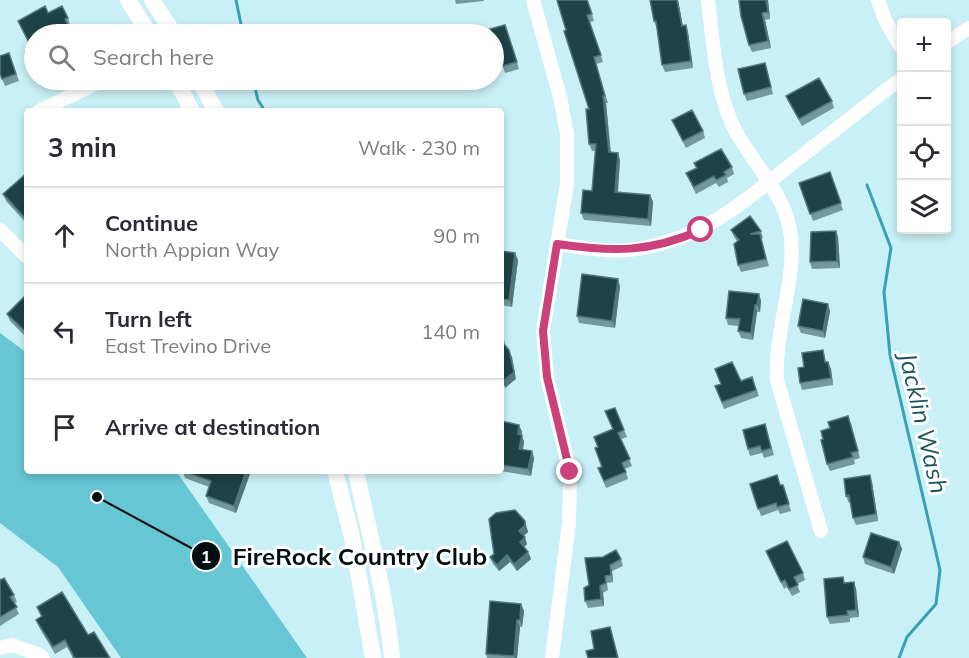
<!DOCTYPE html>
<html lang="en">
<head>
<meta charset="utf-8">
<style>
  :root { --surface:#fff; --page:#f7f7f7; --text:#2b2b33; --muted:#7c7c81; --line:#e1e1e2 }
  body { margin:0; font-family:Mulish,sans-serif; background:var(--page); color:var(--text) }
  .controls { position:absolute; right:18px; top:18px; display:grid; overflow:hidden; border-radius:6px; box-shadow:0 3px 9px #0003 }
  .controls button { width:54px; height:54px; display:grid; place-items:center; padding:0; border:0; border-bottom:2px solid var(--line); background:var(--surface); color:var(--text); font:30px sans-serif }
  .stop { position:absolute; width:18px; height:18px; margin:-14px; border:4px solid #ca417b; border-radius:50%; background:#fff }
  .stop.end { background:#ca417b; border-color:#fff; box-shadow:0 2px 6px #0008 }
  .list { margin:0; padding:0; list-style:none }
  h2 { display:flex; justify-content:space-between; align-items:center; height:78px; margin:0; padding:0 24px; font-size:26px }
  h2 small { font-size:20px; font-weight:400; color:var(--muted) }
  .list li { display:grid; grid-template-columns:39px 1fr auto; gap:18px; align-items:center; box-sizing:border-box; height:96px; padding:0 24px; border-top:2px solid var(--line) }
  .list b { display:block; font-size:22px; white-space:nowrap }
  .list p { margin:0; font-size:20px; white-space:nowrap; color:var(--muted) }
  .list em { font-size:20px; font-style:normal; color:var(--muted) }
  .icon { flex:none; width:33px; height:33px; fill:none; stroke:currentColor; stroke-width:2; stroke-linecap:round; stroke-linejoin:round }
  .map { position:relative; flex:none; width:969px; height:658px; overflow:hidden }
  .search { position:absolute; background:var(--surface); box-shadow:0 3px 9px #0003; left:24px; top:24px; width:480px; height:66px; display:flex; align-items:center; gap:15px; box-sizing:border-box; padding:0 21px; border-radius:33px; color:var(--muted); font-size:22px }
  .panel { position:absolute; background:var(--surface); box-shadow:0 3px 9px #0003; left:24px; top:108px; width:480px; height:366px; border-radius:6px }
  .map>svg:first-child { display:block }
  .green { fill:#66c6d4 }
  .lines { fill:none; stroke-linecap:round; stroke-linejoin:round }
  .stream { stroke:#3ba1b0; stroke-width:3 }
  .minor { stroke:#fff; stroke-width:14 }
  .major { stroke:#fff; stroke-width:16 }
  .wall { fill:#73999f }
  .shaded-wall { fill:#51767c }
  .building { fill:#1e4248; stroke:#51767c; stroke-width:1.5 }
  .route { stroke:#ca417b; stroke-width:8 }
  .labels { text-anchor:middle; stroke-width:6; stroke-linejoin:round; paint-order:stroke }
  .water-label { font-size:24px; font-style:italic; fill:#1a535b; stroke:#fff }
  .leader { fill:none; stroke:#020f11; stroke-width:2 }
  .callout-dot { fill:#020f11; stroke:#fff; stroke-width:2 }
  .mark-label { font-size:18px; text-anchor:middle; font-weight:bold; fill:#fff }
  .callout-label { font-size:24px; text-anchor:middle; font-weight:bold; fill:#020f11; stroke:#fff; stroke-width:6; stroke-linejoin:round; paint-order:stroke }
</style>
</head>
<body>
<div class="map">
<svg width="969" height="658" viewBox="0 0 969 658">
  <rect width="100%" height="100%" fill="#c8f0f6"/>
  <path class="green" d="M0,333L27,353V471H176L307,658H121L58,567L0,523Z"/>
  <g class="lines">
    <path class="stream" d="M236,0L243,34
      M253,80L258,100L265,111
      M867,185L891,248L884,292L890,355L940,570L936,604L907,637L899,658"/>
    <path class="minor" d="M533,0L560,97L567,134V184L543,331L547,377L570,473L569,523L552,658
      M708,0C713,42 715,86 733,126C750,161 783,190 790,230C798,277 774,330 777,380L821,531
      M878,0L885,20L902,49
      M946,43L969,28
      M39,111L95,84
      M0,230L27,257
      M557,244C586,248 614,254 643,248C706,236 745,201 793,163C829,135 865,106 902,78
      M0,648L12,645L40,655L43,658"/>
    <path class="major" d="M128,0L149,34
      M152,0L174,34
      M176,80L192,111
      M199,80L216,111
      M335,471L352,537L373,658
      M356,471C369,533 386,595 392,658"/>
  </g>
  <path class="wall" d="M455,0H484V1L456,4Z
    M588,0L594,21L590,22L603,62L596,64L608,103H606L611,152L620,160L618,193L650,195L653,202L651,226L584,220L581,213L592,191L595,151H592L589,144V109L566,30Z
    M650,0H678L683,26L688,32L693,68L665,72L662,65L657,28L654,21Z
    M739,0H768L770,19L765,20L771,48L752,52L749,45Z
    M48,13L68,18L70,25L68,26L72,34H34V73L25,52L31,49L18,21Z
    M505,25L519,69L505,73L494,39Z
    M9,53L19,81L5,86L0,74Z
    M767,70L773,94L747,101L744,94Z
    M38,80H53L41,86Z
    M786,96L832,101L834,108L802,126L789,103Z
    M672,120L703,131L705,138L686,148Z
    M694,163L732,167L734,174L727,178L728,182L719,187L716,183L696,194L689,180L686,173L696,168Z
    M830,172L843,210L813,221L799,183Z
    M27,173V224L6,201L3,194Z
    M731,230L761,231L763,238H761L769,266L741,272L738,265L737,241L734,237Z
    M836,231L838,237L840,268L812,269L810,262Z
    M501,251L518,260L512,307L501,305Z
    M620,286L615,328L579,323L577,316Z
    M27,294V338L10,321L7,314Z
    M759,294L761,301L760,312H757L753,340L741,338L738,331L739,326L728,325L726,318Z
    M830,311L825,338L801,333L798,326Z
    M823,350L826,362L831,369L833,385L802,390L800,383L804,367Z
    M752,377L759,396L724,409L715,386L721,384L741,381Z
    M615,408L627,437L621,439L632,466L625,469L628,479L606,488L598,468L602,467L612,429Z
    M501,421L519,425L522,432L521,434L524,442L523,449L534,458L531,476L500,471H501Z
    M851,423L860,458L854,460L855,464L830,471L827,464L823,439L830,428Z
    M767,431L774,455L764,458L762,453L750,456L748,449Z
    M183,471H251L236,513L209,503L206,496L209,487L185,478Z
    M872,482L878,521L856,525L853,518L850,503H849L846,496Z
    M750,484L783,485L791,511L780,514L778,510L761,516Z
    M527,528L528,532L524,536L527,544L524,547L528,552L531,559L517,571L510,562L499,571L493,564L490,557Z
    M899,542L902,549L894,574L865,564L863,557Z
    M766,551L803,573L805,580L797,584L800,592L792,596L787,587L784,589Z
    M585,558L621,559L623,566L612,571L613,582L607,583L608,590L603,593L604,606L588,608L585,601L589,585Z
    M0,579L14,595L17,602L14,603L19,614L0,626Z
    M854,582L856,589L859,617L850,618V622L830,624L827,617L845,583Z
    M521,604L524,611L522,627H520L517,658H487L486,654Z
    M37,607L88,635L73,658L67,647L55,654L39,627L36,620L41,617Z"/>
  <path class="shaded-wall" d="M677,0H678L684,33L682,26Z
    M766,0H768L770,19L768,12Z
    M762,13L765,20L771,48L768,41Z
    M686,25L688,32L693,68L691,61Z
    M603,96L606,103L611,159L609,152Z
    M618,153L620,160L617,199L615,192Z
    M650,195L653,202L651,226L648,219Z
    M836,231L838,237L840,268L837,261Z
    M515,253L518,260L512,307L509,300Z
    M618,279L620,286L615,328L612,321Z
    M759,294L761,301L760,312L757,305Z
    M828,304L830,311L825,338L823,331Z
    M755,305L757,312L753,340L751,333Z
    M509,350L512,357L516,379L505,388L503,381Z
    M828,362L831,369L833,385L831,378Z
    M519,425L522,432L520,441L518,434Z
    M522,435L524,442L522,456L519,449Z
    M532,451L534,458L531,476L528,469Z
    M246,471H251L236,513L234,506Z
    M870,475L872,482L878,521L876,514Z
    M525,521L528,532L522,537L519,531Z
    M525,537L527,544L522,549L520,542Z
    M899,542L902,549L894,574L891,567Z
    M528,552L531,559L517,571L514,564Z
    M507,555L510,562L499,571L497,565Z
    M610,565L612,571L613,582L611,575Z
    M854,582L856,589L859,617L856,610Z
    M600,586L603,593L604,606L601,599Z
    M521,604L524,611L522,627L520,620Z
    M517,620L520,627L517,658H515L514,656Z"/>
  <path class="building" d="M557,0H587L592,14L587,15L601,55L594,57L605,96H603L609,152L618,153L615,192L650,195L648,219L581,213L583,190L592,191L596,144H589L586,109H589L564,31L566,30Z
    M650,0H677L682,26L686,25L691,61L662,65L656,21H654Z
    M739,0H766L768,12L762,13L768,41L749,45L741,16Z
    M45,6L48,13L62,6L68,18L65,19L70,29L63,33L64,34H34V70L25,52L32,48L18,21Z
    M505,25L517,62L502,66L494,39V34H492L490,29Z
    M9,53L16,74L2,79L0,74V56Z
    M765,63L771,87L744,94L738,69Z
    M819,78L832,101L799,119L786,96Z
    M902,95V106L898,96Z
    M692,110L703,131L683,141L672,120Z
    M721,149L732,167L724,172L726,175L716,180L714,176L694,187L686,173L697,168L694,163Z
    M830,172L841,203L810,214L799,183Z
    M27,173V220L3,194Z
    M750,216L761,231L750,234H760L766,259L738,265L734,244L739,240L731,230Z
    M836,231L837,261L810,262L811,232Z
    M501,251L515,253L509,300L501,299Z
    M582,274L618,279L612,321L577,316Z
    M729,291L759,294L757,305H755L751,333L738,331L740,319L726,318Z
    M27,294V333L7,314Z
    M803,299L828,304L823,331L798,326Z
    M501,335L503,337L504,344L509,350L514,372L503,381L501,371Z
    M823,350L825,362H828L831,378L800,383L798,368L804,367L802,353Z
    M732,362L741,381L752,377L756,390L722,402L715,386L721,384L715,369Z
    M615,408L624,430L618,433L630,459L622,463L626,472L604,481L598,468L602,467L595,448L598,447L594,437L613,429L605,411Z
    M848,416L858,451L851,453L853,457L827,464L821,440L823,439L821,431L830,428L828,422Z
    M501,421L519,425L518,434L522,435L519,449L532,451L528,469L501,465Z
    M765,424L771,448L762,451L760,446L748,449L743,430Z
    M183,471H246L234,506L206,496L211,481Z
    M777,475L780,485H783L789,504L777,507L776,503L758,509L750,484Z
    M870,475L876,514L853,518L849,495L846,496L844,479Z
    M515,510L525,521V525L519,531L525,537L520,542L528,552L514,564L507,555L497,565L490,557L494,554L489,519L496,513Z
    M871,533L899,542L891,567L863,557Z
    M787,541L803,573L794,577L798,585L789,589L785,580L781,582L766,551Z
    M616,550L621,559L610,565L611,575L605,576L606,583L600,586L601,599L585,601L584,588L589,585L585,558L603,557Z
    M843,577L844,583L854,582L856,610L847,611L848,615L827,617L824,579Z
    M4,578L14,595L10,597L17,607L0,617V579L1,580Z
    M62,592L88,635L94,632L110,658H73L74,657L65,640L53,647L36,620L42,616L37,607Z
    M490,601L521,604L520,620H517L514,656L486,654Z
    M610,627L618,658H588L586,651L594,649L591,631Z"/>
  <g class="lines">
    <path class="route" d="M570,472L547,377L543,331L557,244C612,252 649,253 701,230"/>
  </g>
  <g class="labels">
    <g class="water-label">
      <text transform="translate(923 423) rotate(77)" y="8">Jacklin Wash</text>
    </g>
  </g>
  <path class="leader" d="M97 497L206 556"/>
  <g class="callout-dot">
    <circle cx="97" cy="497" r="6"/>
    <circle cx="206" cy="556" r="15"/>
  </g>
  <g class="mark-label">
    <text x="206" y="563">1</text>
  </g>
  <g class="callout-label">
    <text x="360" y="565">FireRock Country Club</text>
  </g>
</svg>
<div class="controls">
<button>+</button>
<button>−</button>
<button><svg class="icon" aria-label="locate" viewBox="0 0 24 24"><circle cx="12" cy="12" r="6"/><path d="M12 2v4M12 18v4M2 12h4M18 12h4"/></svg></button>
<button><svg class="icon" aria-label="layers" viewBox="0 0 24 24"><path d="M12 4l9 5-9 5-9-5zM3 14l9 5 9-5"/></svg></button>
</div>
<div class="stop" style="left:701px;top:230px"></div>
<div class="stop end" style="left:570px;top:472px"></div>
<div class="search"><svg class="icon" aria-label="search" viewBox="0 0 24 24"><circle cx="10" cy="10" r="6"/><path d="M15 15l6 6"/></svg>Search here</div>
<section class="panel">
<h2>3 min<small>Walk · 230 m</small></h2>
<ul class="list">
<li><svg class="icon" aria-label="ahead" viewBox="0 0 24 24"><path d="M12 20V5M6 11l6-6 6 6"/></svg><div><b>Continue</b><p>North Appian Way</p></div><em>90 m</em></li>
<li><svg class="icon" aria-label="left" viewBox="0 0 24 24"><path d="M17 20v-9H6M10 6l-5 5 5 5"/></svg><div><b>Turn left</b><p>East Trevino Drive</p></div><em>140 m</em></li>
<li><svg class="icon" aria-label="arrive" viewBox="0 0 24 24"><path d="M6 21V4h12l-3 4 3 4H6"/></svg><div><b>Arrive at destination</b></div></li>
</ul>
</section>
</div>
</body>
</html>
